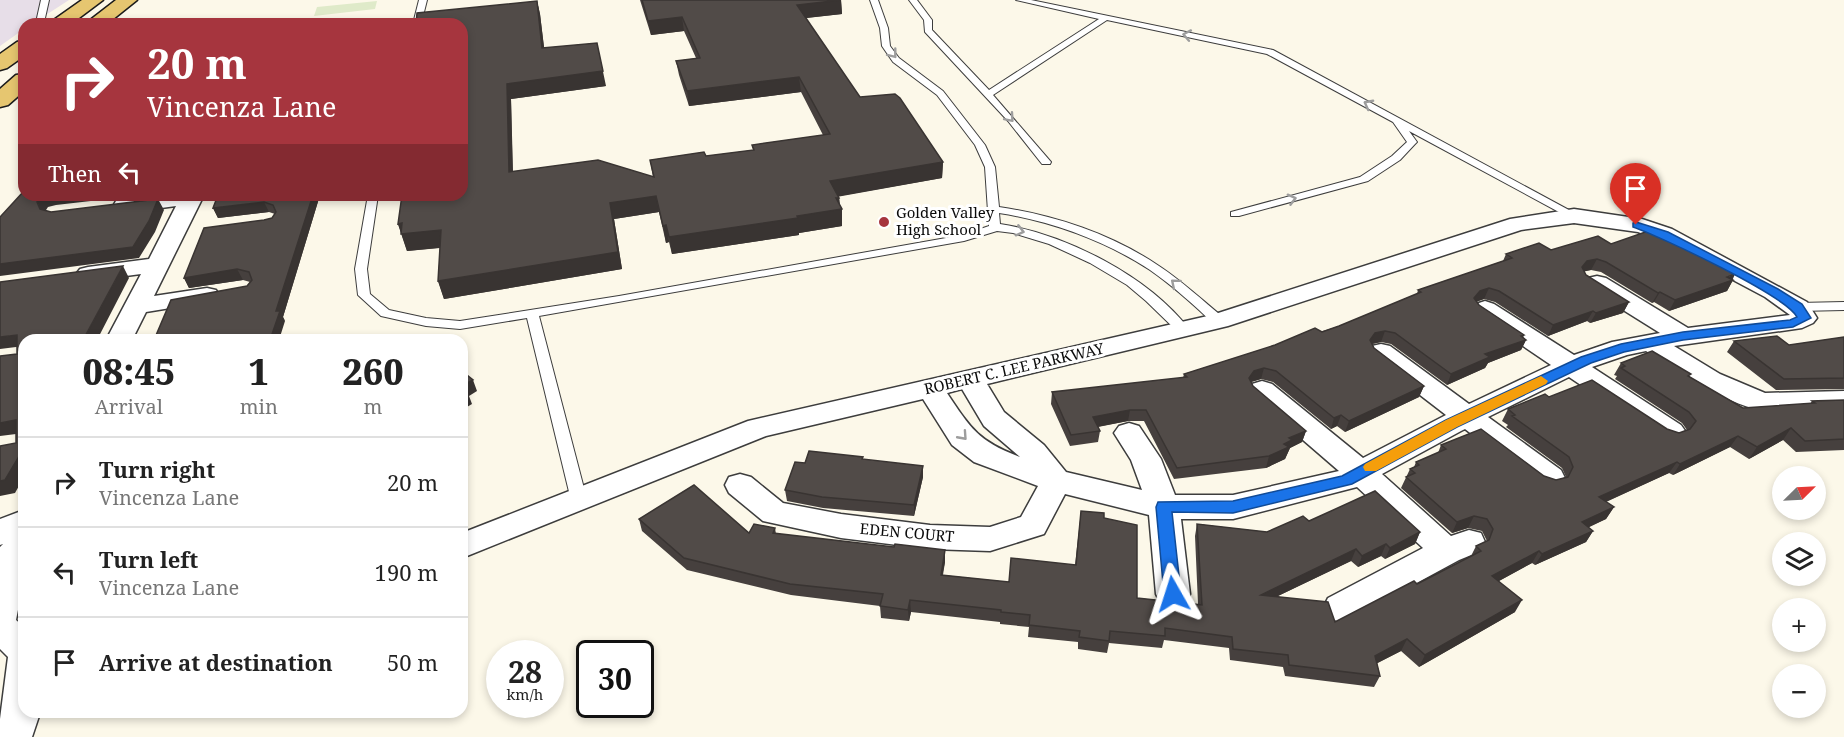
<!DOCTYPE html>
<meta charset="utf-8">
<style>
:root{--surface:#fff;--page:#f2f2f2;--text:#222;--muted:#767676;--line:#e0e0e0}
body{margin:0;font-family:"Noto Serif",serif;background:var(--page);color:var(--text);height:100vh;display:flex;flex-direction:column;font-size:22px;white-space:nowrap}
*{box-sizing:border-box;margin:0}
p{font-size:20px;color:var(--muted)}
.icon{flex:none;width:33px;height:33px;fill:none;stroke:currentColor;stroke-width:2;stroke-linecap:round;stroke-linejoin:round}
.map{position:relative;flex:1;overflow:hidden}
.details{position:absolute;left:18px;top:334px;width:450px;height:384px;display:flex;flex-direction:column;background:var(--surface);border-radius:18px;box-shadow:0 3px 9px #0003}
.details>*{flex:none}
.top-card{position:absolute;left:18px;top:18px;width:450px;height:183px;border-radius:18px;box-shadow:0 3px 9px #0003;background:#a6353e;color:#fff;overflow:hidden}
.needle{width:39px;rotate:66deg}
.fabs{position:absolute;left:1772px;top:466px;display:grid;gap:12px}
.fabs a{display:grid;place-items:center;width:54px;height:54px;border-radius:50%;background:var(--surface);box-shadow:0 3px 9px #0003;font-size:30px}
.speed{position:absolute;left:486px;top:640px;display:flex;gap:12px;font-size:30px;font-weight:700;text-align:center}
.speed>*{display:grid;place-content:center;width:78px;height:78px;border-radius:50%;background:var(--surface);box-shadow:0 3px 9px #0003;line-height:1}
.speed small{font-size:15px;font-weight:400}
.speed .limit{border:3px solid #111;border-radius:9px;background:#fff;color:#111}
.pin{position:absolute;display:grid;place-items:center;width:51px;height:51px;color:#fff;margin:-62px -26px;border-radius:50% 50% 50% 0;rotate:-45deg;box-shadow:0 0 6px #0007}
.pin .icon{rotate:45deg}
.me{position:absolute;width:66px;margin:-33px;rotate:354deg;stroke-linejoin:round;filter:drop-shadow(0 0 4px #0008)}
.turn{display:flex;align-items:center;gap:21px;height:126px;padding:0 30px;font-size:27px}
.turn .icon{width:78px;height:78px;stroke-width:2.5}
.turn b{display:block;font-size:42px;line-height:51px}
.then{display:flex;align-items:center;height:57px;padding:0 30px;background:#0003;gap:12px;font-size:22px}
.eta{display:flex;justify-content:space-evenly;align-items:center;height:102px;text-align:center}
.eta b{font-size:36px;font-weight:800;line-height:42px}
ul{padding:0;list-style:none}
li{display:flex;align-items:center;gap:18px;height:90px;padding:0 30px;border-top:2px solid var(--line)}
li div{flex:1}
li b{display:block;font-size:22px}
li em{font-style:normal}
.map>svg:first-child{display:block}
</style>
<div class="map">
<svg width="1844" height="737" viewBox="0 0 1844 737">
<rect width="100%" height="100%" fill="#fcf8e9"/>
<path fill="#e7dee8" d="M0 0H69L32 24H24V29L0 46Z"/>
<path fill="#dfeac9" d="M377 1 375 9 314 16 317 7Z"/>
<g fill="none" stroke-linecap="round" stroke-linejoin="round">
<g stroke="#3d3d3d" stroke-width="2">
<path id="lane" d="M41 0H49L45 18 48 24H40L37 18Z
M419 0H427L421 24H413Z
M870 0H878L888 28 890 46 899 58 943 91 985 145 995 167 999 207C1054 215 1112 234 1159 266 1182 281 1202 300 1224 318L1225 321 1224 324H1214C1194 305 1173 286 1150 270 1106 241 1051 221 999 213L1000 224C1066 234 1148 276 1189 329L1188 332H1178L1146 301 1127 285 1090 263 1049 244 1013 233 997 231 964 241 539 316 587 500 585 504H573L571 500 527 318 460 329 426 326 381 316 358 295 355 269 368 195H378L367 269 370 294 389 310 426 318 460 321 619 296 963 235 989 226 985 167 975 145 937 95 893 62 882 46 880 28Z
M909 0H917L932 20V30L989 90 1099 19 1016 0H1031L1273 50 1580 216 1578 218H1570L1409 131 1417 142 1415 144 1400 160 1368 181 1239 216H1231V212L1360 177 1392 156 1407 142 1393 122 1267 54 1107 20 993 95 1051 162 1050 164H1042L1008 121 925 32 924 20Z
M1844 302V310L1798 311 1792 307 1798 303Z"/>
</g>
<g stroke="#3d3d3d" stroke-width="3">
<path id="street" d="M162 195H204L154 296 207 288 216 290 219 295 216 300 207 302 146 312 132 340H106L141 274 88 281 80 279 76 274 80 269 88 267 149 259 176 206 124 213 116 211 113 206 116 201Z
M1574 209 1642 219 1672 229 1807 302 1817 318 1813 323 1802 328 1674 346 1720 374 1765 393 1844 391V409L1762 411C1719 400 1683 375 1646 351L1627 355 1592 367 1681 425 1686 432 1681 439 1671 442 1661 439 1569 377 1488 417 1561 470 1565 478 1561 486 1550 489 1539 486 1465 429 1461 431 1382 474 1451 536 1469 530 1481 533 1485 542 1481 551 1459 560 1352 618 1340 622 1328 618 1323 608 1328 598 1423 548 1357 487 1233 519H1181L1190 594 1185 604 1173 608 1161 604 1156 594 1149 515 1065 494 1044 534 990 551 930 549 841 538 763 521 729 493 725 485 729 477 740 474 751 477 783 503 841 514 930 525 990 527 1021 517 1038 486 974 462 952 445 923 399 766 436 462 558V533L748 421 1212 315 1510 219ZM1574 223 1638 232 1656 239 1765 297 1790 315 1688 328 1606 278 1597 276 1588 278 1585 283 1588 288 1660 333 1612 342 1574 355 1494 304 1485 301 1476 304 1472 309 1476 314 1551 365 1469 404 1390 346 1381 344 1372 346 1368 352 1372 358 1446 415 1363 458 1272 384 1262 381 1252 384 1248 390 1252 396 1339 471 1233 495H1175L1161 459 1139 426 1129 423 1119 426 1114 433 1131 460 1142 490 1066 472 1044 445 1004 412 987 384 1228 326 1521 230ZM962 389 984 426 1020 457C978 441 971 429 947 393Z
M24 510V579L16 620 24 627V712H39V716L32 737H0V719L8 657 0 649V547L3 544 0 545V519Z"/>
</g>
<g stroke="#1b1b1b" stroke-width="3">
<path id="primary" d="M82 0H103L71 24H48Z
M116 0H137L107 24H85Z
M24 40V56L7 68 0 70V54L17 42Z
M24 74V91L8 105 0 107V89L16 75Z"/>
</g>
<use href="#lane" fill="#fff" fill-rule="evenodd"/>
<use href="#street" fill="#fff" fill-rule="evenodd"/>
<use href="#primary" fill="#e6c670" fill-rule="evenodd"/>
</g>
<path fill="#46403e" d="M640 0H841L842 14 805 18 860 97 943 162 942 178 839 196 842 226 799 233V235L672 254 669 242 666 243 659 212 614 219 622 269 444 299 438 281 440 248 407 251 398 224 537 1 540 14 544 48 606 86 511 99 513 171 653 177 650 160 706 156 753 150 752 145 823 135 801 92 689 106 679 75 676 61 696 58 684 31 651 35Z
M320 195 283 317 285 321 247 286 250 282 243 280 189 288 184 278 264 220 272 218 275 214 269 212 218 218 213 208Z
M1611 244 1733 280 1727 291 1669 311 1654 302 1652 303 1601 272 1591 270 1584 271 1586 275 1629 302 1623 313 1590 323 1587 321 1548 336 1495 302 1484 299 1476 302 1479 305 1524 335 1523 337 1526 340 1521 350 1488 363 1485 368 1447 385 1391 344 1381 342 1372 344 1374 348 1424 386 1419 397 1345 432 1337 426 1331 429 1273 382 1261 379 1251 382 1253 386 1306 431 1302 442 1290 448 1285 459 1266 468 1174 479 1144 421H1128L1098 427 1100 431 1098 442 1070 446 1051 404 1052 392 1183 378 1184 374 1339 326 1417 294 1418 290 1503 261 1506 254Z
M1844 337V389L1776 390 1727 352 1734 341 1789 345Z
M1621 363 1690 377 1743 408 1810 404 1812 401 1844 400V450L1796 452 1783 440 1749 459 1730 447 1673 475 1669 473 1606 502 1614 507 1606 519 1588 527 1593 531 1586 542 1535 565 1532 563 1499 581 1515 612 1419 667 1401 651 1377 663 1380 676 1374 687 1285 676 1283 667 1230 660 1229 648 1164 640 1162 648 1109 643 1107 653 1078 649V642L1028 637 1029 627 1000 624V622L911 612 909 621 881 618 880 606 791 595 687 570 642 531 639 519 749 533 775 528 776 534 945 562 943 575 1009 582 1075 565 1081 511 1104 518 1137 598 1198 604 1195 536 1197 524 1267 532 1309 521 1420 532 1415 544 1385 559 1381 556 1358 567 1351 561 1278 596 1335 622 1417 584 1471 556 1476 546 1487 541 1482 531 1468 528 1452 533 1401 488 1410 469 1414 467 1416 462 1438 453 1441 445 1556 480 1566 477 1562 468 1506 427 1508 425 1502 421 1508 409 1549 397 1679 433 1687 430 1682 423 1615 379 1617 376 1614 375Z
M863 457V459L923 477 914 516 823 508 787 501 785 490 805 463Z"/>
<path fill="#393432" d="M841 0 842 14 798 19 797 5Z
M537 1 540 14 546 63 542 48Z
M682 17 684 31 651 35 648 21Z
M597 43 606 86 511 99 513 188 509 172 507 84Z
M799 77 801 92 689 106 687 91Z
M943 162 942 178 831 198 830 181Z
M46 195H143L56 205 48 207 44 213 40 209 37 202 42 196Z
M313 195H320L283 317 285 321 279 340H270L276 311Z
M656 196 659 212 614 219 622 269 444 299 438 281 610 203Z
M836 198H839L840 209H842V226L799 233V235L672 254 669 237 797 216Z
M158 199 164 210 155 232 139 258 0 276V264Z
M264 202 269 212 218 218 213 208Z
M402 223 441 230 447 247 407 251 398 224Z
M666 225 669 242 666 243 663 226Z
M1597 259 1591 270 1582 272V267L1587 261Z
M123 266 129 278 97 340H83Z
M237 269 243 280 189 288 184 278Z
M1735 274 1732 281 1733 280 1727 291 1669 311 1675 300Z
M1489 288 1484 299 1475 302 1474 298 1480 291Z
M1660 292 1654 302 1652 303 1658 293Z
M1629 302 1623 313 1590 323 1596 313Z
M1593 311 1587 321 1548 336 1553 325Z
M1385 331 1381 342 1372 344 1370 340 1375 333Z
M17 335 24 346 0 349V337Z
M1524 335 1521 342 1526 340 1521 350 1488 363 1485 368 1447 385 1451 374 1485 354Z
M1264 368 1261 379 1251 382 1249 378 1254 371Z
M473 380 477 391 469 396 472 404 462 410V386Z
M1424 386 1419 397 1345 432 1349 421Z
M1130 410 1128 421 1091 428 1093 417Z
M1341 415 1337 426 1331 429 1334 418Z
M16 420 24 433 0 436V423Z
M1791 428 1783 440 1749 459 1757 447Z
M1306 431 1302 442 1290 448 1285 459 1266 468 1269 456 1284 444 1289 438Z
M1738 436 1730 447 1673 475 1680 464Z
M24 448V477L15 493 0 496V481Z
M1677 462 1669 473 1592 508 1599 497Z
M923 466V477L914 516V505Z
M1614 507 1606 519 1575 534 1582 522Z
M1474 516 1468 528 1452 533 1457 522Z
M1593 531 1586 542 1535 565 1542 554Z
M1420 532 1415 544 1385 559 1390 548Z
M1386 544 1381 556 1358 567 1362 556Z
M1356 549 1351 561 1257 606 1261 595Z
M945 550V562L940 586 941 575Z
M1539 551 1532 563 1486 588 1492 576Z
M910 600 911 612 909 621 908 610Z
M1522 600 1515 612 1419 667 1425 655Z
M1407 639 1401 651 1370 667 1375 656Z"/>
<path fill="#514b48" stroke="#393432" stroke-width="1.5" d="M642 0H841L797 5 860 97 895 94 900 98 943 162 830 181 839 198H836L842 209 797 216 798 218 669 237 666 225 663 226 656 196 610 203 618 252 438 281 441 230 401 234 402 223 398 224 402 195H462V24H416L417 13 537 1 542 48 597 43 603 71 507 84 509 172 598 160 654 177 650 160 704 152 706 156 754 150 752 145 830 134 799 77 687 91 676 61 700 58 682 17 648 21Z
M24 191V195H46L42 196 37 202 40 209 51 212 158 199 149 221 133 247 0 264V217Z
M218 195H313L276 311H280L270 340H154L171 300 247 286 252 280 249 272 237 269 184 278 204 228 264 220 272 218 276 212 273 205 264 202 213 208Z
M1651 230 1735 274 1727 277 1733 280 1675 300 1660 292 1658 293 1606 262 1597 259 1587 261 1582 267 1586 275 1629 302 1596 313 1593 311 1553 325 1499 291 1489 288 1480 291 1474 298 1479 305 1524 335 1521 336 1526 340 1485 354 1490 357 1451 374 1395 333 1385 331 1375 333 1370 340 1374 348 1424 386 1349 421 1341 415 1334 418 1276 371 1264 368 1254 371 1249 378 1253 386 1306 431 1289 438 1292 440 1284 444 1289 447 1269 456 1177 468 1146 410H1130L1093 417 1100 431 1071 435 1052 392 1187 377 1184 374 1275 345 1315 328 1322 332 1339 326 1421 292 1418 290 1512 258 1506 254 1539 243 1551 250 1598 236 1611 244Z
M123 266 83 340H24V448L5 480 0 481V446L16 443V420L0 423V356L17 354V335L0 337V282Z
M1777 336 1789 345 1844 337V378L1784 379 1734 341Z
M1652 351 1691 374 1688 376 1743 408 1815 403 1812 401 1844 400V439L1805 441 1791 428 1757 447 1738 436 1680 464 1677 462 1599 497 1614 507 1582 522 1593 531 1542 554 1539 551 1492 576 1522 600 1425 655 1407 639 1375 656 1380 676 1289 665 1288 655 1233 649 1232 637 1165 628V636L1110 631 1109 641 1079 637 1080 631 1029 625 1030 615 1001 612V610L910 600 908 610 880 606 883 594 790 584 684 558 639 519 694 485 749 533 754 524 775 528 773 533 894 547 895 544 945 550 941 575 1009 582 1011 558 1076 565 1081 511 1104 513V518L1137 525V598L1202 605 1197 524 1267 532 1303 516 1309 521 1375 491 1420 532 1390 548 1386 544 1362 556 1356 549 1261 595 1328 602 1335 622 1414 581 1417 584 1481 551 1476 546 1489 540 1493 529 1487 519 1474 516 1457 522 1406 477 1415 473 1410 469 1419 465 1416 462 1446 449 1441 445 1481 429 1544 476 1556 480 1568 477 1573 467 1569 457 1512 416 1515 415 1508 409 1545 394 1549 397 1592 380 1667 429 1679 433 1690 429 1696 421 1689 412 1621 368 1625 366 1621 363Z
M462 371 473 380 462 386Z
M462 389 468 393 462 396Z
M809 451 863 457 862 459 923 466 914 505 822 497 785 490 795 462 805 463Z"/>
<defs><path id="oneway-chevron" d="M-2-3.5L2.5 0L-2 3.5" fill="none" stroke-width="1.6" stroke-linecap="round" stroke-linejoin="round" transform="scale(1.5)"/></defs>
<g stroke="#9d9d9d">
<use href="#oneway-chevron" transform="translate(1187 35) rotate(-169)"/>
<use href="#oneway-chevron" transform="translate(893 54) rotate(52)"/>
<use href="#oneway-chevron" transform="translate(1368 104) rotate(-152)"/>
<use href="#oneway-chevron" transform="translate(1010 118) rotate(49)"/>
<use href="#oneway-chevron" transform="translate(1292 199) rotate(-15)"/>
<use href="#oneway-chevron" transform="translate(1020 231) rotate(14)"/>
<use href="#oneway-chevron" transform="translate(1175 283) rotate(-140)"/>
<use href="#oneway-chevron" transform="translate(963 436) rotate(48)"/>
</g>
<path fill="#1a73e8" stroke="#114b97" stroke-width="1.5" d="M1636 222 1668 232 1778 289 1802 304 1811 318 1793 327 1683 340 1624 352 1591 363 1457 427 1352 484 1233 513 1172 512 1181 594 1179 599 1173 601 1166 599 1164 594 1156 507 1158 502 1233 501 1342 476 1446 420 1581 357 1621 344 1683 332 1790 320 1797 317C1785 295 1661 237 1633 227V223Z"/>
<path fill="#f59e0b" d="M1541 376 1548 381 1546 384 1457 427 1376 471H1365L1363 467 1365 464 1446 420Z"/>
<circle fill="#a6353e" stroke="#fff" stroke-width="2" cx="884" cy="222" r="6"/>
<g text-anchor="middle" stroke-width="6" stroke-linejoin="round" paint-order="stroke">
<g font-size="15" fill="#0a0a0a" stroke="#fff" text-anchor="start">
<text x="896" y="218">Golden Valley<tspan x="896" dy="17">High School</tspan></text>
</g>
<g font-size="15" fill="#0a0a0a" stroke="#fff">
<text transform="translate(1014 369) rotate(-13)" y="5">ROBERT C. LEE PARKWAY</text>
<text transform="translate(907 533) rotate(5)" y="5">EDEN COURT</text>
</g>
</g>
</svg>
<div class="fabs">
<a><svg class="needle" viewBox="-14 -14 28 28"><path d="M0-13l5 13h-10z" fill="#e53935"/><path d="M0 13l5-13h-10z" fill="#767676"/></svg></a>
<a><svg class="icon" aria-label="layers" viewBox="0 0 24 24"><path d="M12 4l9 5-9 5-9-5zM3 14l9 5 9-5"/></svg></a>
<a>+</a>
<a>−</a>
</div>
<div class="speed"><div>28<small>km/h</small></div><div class="limit">30</div></div>
<div class="pin" style="left:1636px;top:225px;background:#d93025"><svg class="icon" aria-label="arrive" viewBox="0 0 24 24"><path d="M6 21V4h12l-3 4 3 4H6"/></svg></div>
<svg class="me" style="left:1173px;top:594px" viewBox="-20 -20 40 40"><path d="M0-17L14 15 0 8-14 15z" fill="#1a73e8" stroke="#fff" stroke-width="4"/></svg>
<div class="top-card">
<div class="turn"><svg class="icon" aria-label="right" viewBox="0 0 24 24"><path d="M7 20v-9h11M14 6l5 5-5 5"/></svg><div><b>20 m</b>Vincenza Lane</div></div>
<div class="then">Then<svg class="icon" aria-label="left" viewBox="0 0 24 24"><path d="M17 20v-9H6M10 6l-5 5 5 5"/></svg></div>
</div>
<section class="details">
<div class="eta">
<div><b>08:45</b><p>Arrival</p></div>
<div><b>1</b><p>min</p></div>
<div><b>260</b><p>m</p></div>
</div>
<ul>
<li><svg class="icon" aria-label="right" viewBox="0 0 24 24"><path d="M7 20v-9h11M14 6l5 5-5 5"/></svg><div><b>Turn right</b><p>Vincenza Lane</p></div><em>20 m</em></li>
<li><svg class="icon" aria-label="left" viewBox="0 0 24 24"><path d="M17 20v-9H6M10 6l-5 5 5 5"/></svg><div><b>Turn left</b><p>Vincenza Lane</p></div><em>190 m</em></li>
<li><svg class="icon" aria-label="arrive" viewBox="0 0 24 24"><path d="M6 21V4h12l-3 4 3 4H6"/></svg><div><b>Arrive at destination</b></div><em>50 m</em></li>
</ul>
</section>
</div>
